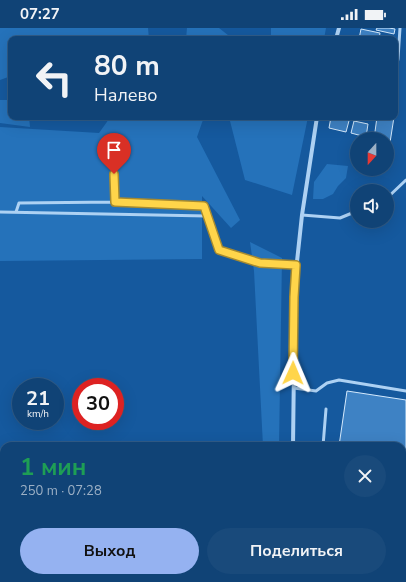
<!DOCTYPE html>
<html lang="ru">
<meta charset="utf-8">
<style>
:root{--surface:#104376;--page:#194a7b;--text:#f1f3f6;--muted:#9cb0c5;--line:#305c88;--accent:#95b2f1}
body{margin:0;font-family:"Nunito Sans",sans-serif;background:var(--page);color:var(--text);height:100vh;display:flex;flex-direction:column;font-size:15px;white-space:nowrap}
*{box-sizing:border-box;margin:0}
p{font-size:13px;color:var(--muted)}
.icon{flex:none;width:22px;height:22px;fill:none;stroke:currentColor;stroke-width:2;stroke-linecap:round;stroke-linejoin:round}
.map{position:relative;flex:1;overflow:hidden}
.drawer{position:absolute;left:0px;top:414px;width:406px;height:140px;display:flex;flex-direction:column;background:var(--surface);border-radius:12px 12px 0 0;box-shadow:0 4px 16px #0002,0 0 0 1px var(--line)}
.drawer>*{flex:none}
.banner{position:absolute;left:8px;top:8px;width:390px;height:84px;border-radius:8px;box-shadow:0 4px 16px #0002,0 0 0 1px var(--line);background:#104376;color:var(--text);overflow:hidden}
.needle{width:26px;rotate:201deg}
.buttons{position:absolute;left:350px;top:104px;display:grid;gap:8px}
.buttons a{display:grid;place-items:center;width:44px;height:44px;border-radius:50%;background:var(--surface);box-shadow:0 4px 16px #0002,0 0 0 1px var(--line);font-size:20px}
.speed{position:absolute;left:12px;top:350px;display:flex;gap:8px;font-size:20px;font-weight:700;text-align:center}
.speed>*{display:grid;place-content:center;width:52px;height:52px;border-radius:50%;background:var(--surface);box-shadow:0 4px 16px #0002,0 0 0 1px var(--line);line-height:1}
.speed small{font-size:10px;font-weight:400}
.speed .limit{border:6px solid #d22;background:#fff;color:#111}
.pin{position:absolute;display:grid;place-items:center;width:34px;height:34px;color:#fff;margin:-41px -17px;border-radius:50% 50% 50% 0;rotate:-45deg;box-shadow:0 0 4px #0007}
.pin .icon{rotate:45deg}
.me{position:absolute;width:44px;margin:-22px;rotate:1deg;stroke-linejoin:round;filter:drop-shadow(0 0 3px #0008)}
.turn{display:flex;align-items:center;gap:14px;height:84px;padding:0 20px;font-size:18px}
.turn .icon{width:52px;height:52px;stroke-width:2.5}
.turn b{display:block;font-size:28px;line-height:34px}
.round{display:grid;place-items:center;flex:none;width:42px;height:42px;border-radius:21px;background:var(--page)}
.summary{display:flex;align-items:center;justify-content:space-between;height:68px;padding:0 20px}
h1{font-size:24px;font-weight:700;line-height:30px;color:#1e9e55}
.primary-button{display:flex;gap:8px;margin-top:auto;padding:8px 20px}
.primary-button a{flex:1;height:46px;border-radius:24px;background:var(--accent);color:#111;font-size:16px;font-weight:700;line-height:46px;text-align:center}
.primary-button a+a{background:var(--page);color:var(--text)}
.status{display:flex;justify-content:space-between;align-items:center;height:28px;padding:0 20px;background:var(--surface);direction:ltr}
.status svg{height:11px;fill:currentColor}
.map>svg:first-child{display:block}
</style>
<div class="status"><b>07:27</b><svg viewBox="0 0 49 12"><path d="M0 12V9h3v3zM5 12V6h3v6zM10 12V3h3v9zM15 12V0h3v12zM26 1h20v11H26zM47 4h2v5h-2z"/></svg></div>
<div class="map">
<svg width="406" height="554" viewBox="0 0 406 554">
<rect width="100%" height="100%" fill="#15599e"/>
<path fill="#2572ba" d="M0 0H148L149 11H11V48L0 52Z
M187 0H219L233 11H186Z
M271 0H326L324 11H271Z
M0 72H11V89H29L30 99 0 95Z
M90 89H204L197 109 240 192 231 200 202 168V231L0 233V99L99 105 109 91Z
M229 89H308L292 167 245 152Z
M327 136 348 138 346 150 338 158 333 166 323 171H313L314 154Z
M250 214 282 230 279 418H263L254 243Z"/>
<path fill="#3e82c4" stroke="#d5eafd" d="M377 0H389L395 1 394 6 376 2Z
M361 1 380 5 379 11H359Z
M331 89H350L346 104 329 100Z
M377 89H394L389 121H387V111H374Z
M354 93 368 96 366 109 351 105Z
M347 363 406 372V508L402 507V418H339Z"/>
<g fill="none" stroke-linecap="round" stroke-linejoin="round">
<path stroke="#add1f3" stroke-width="1.5" stroke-dasharray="2 3" stroke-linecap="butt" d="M0 496H4"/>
<path stroke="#add1f3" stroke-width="3" d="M395 45 398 31 400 0
M372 90V89
M114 118 115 174
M387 170 406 152
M0 184 207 188
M16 184 19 175 115 174 204 178 219 222 260 235 296 237
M302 187 340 190 357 183
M294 360 316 363 327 355 339 352 406 363
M323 418 326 381
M402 510 406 511
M329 550 341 554"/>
<path stroke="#add1f3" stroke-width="4" d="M336 11 339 0
M293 418 295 252 302 187 317 89
M279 554 280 550"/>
</g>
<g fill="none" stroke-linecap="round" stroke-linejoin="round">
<g stroke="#a68a30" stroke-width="10">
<path id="route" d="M114 146 115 174 204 178 219 222 260 235 296 237 294 269 293 345"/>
</g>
<use href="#route" stroke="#ffd54a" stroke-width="7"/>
</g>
</svg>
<div class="buttons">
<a><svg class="needle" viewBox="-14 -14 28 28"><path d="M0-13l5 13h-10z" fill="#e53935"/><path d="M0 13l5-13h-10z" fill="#9cb0c5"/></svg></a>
<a><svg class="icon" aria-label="sound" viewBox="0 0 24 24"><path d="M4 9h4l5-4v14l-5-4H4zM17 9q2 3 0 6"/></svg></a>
</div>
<div class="speed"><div>21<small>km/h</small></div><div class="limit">30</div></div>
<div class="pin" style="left:114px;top:146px;background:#d93025"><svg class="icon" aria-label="arrive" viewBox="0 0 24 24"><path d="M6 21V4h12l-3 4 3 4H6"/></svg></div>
<svg class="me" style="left:293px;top:345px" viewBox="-20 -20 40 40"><path d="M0-17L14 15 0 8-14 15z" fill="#ffd54a" stroke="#fff" stroke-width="4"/></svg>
<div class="banner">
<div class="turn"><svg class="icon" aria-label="left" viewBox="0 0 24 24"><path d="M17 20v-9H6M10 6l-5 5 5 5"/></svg><div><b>80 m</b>Налево</div></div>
</div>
<section class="drawer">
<div class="summary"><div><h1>1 мин</h1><p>250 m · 07:28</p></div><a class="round"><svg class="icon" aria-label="close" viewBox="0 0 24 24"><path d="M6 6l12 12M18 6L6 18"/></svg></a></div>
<div class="primary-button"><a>Выход</a><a>Поделиться</a></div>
</section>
</div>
